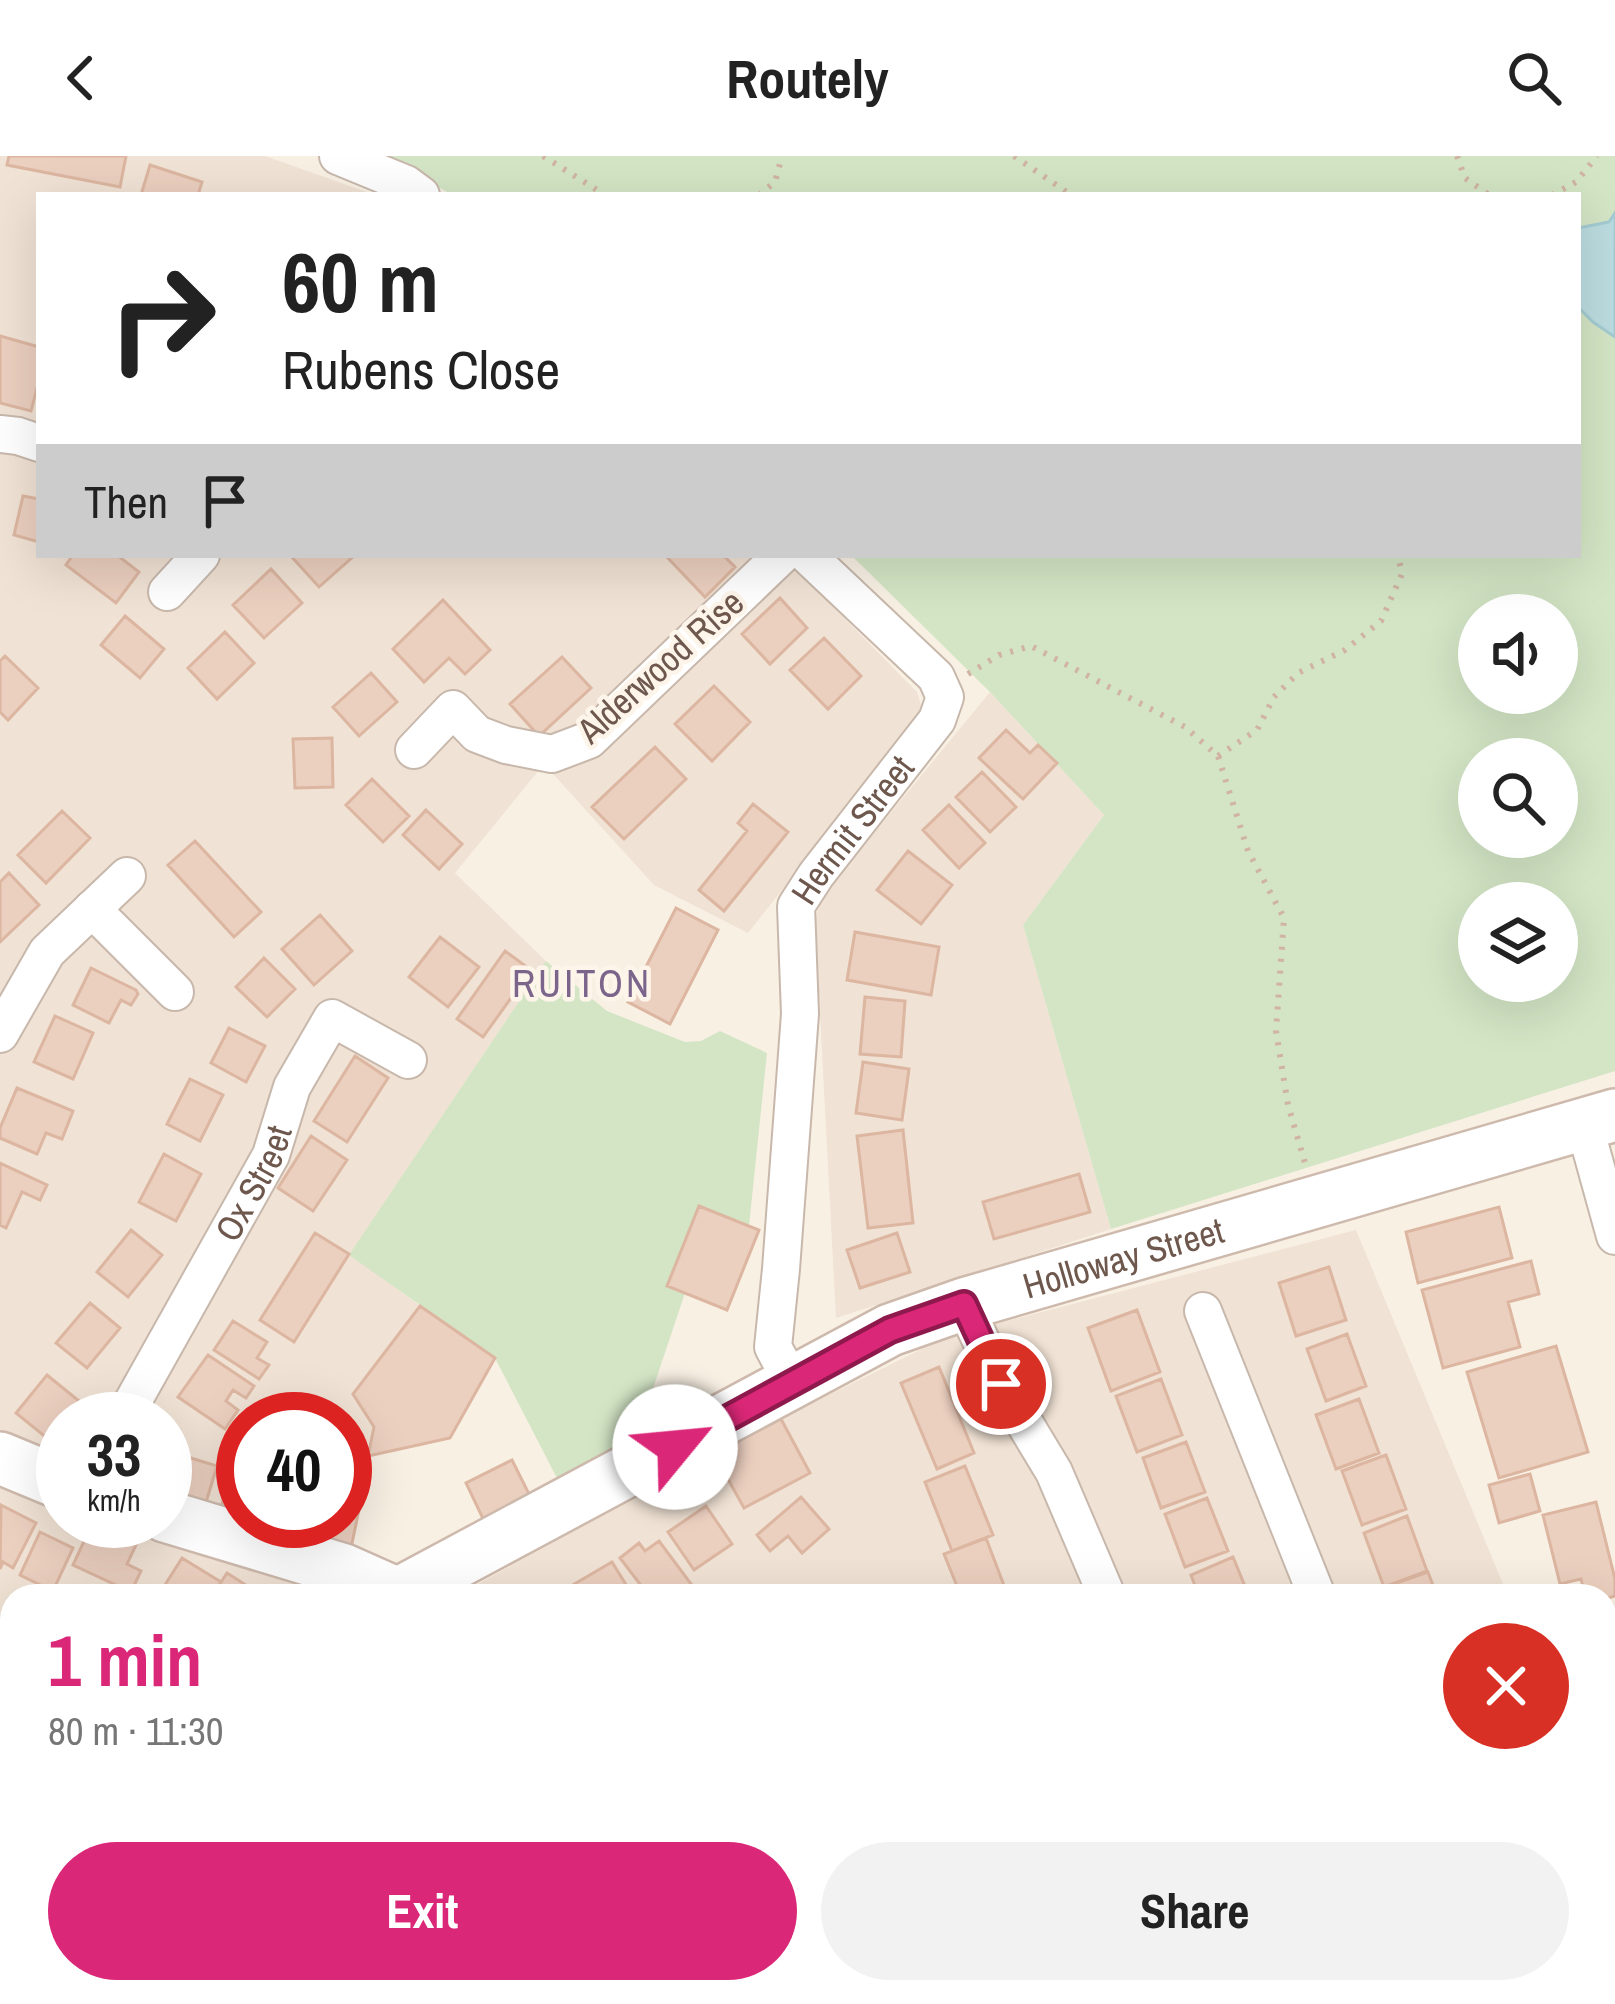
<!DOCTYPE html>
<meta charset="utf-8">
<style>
:root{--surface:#fff;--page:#f2f2f2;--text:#222;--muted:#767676;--accent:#db2777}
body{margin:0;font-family:"Archivo Narrow",sans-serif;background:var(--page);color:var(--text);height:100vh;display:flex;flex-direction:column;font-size:45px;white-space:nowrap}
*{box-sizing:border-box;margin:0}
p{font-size:39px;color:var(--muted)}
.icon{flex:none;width:66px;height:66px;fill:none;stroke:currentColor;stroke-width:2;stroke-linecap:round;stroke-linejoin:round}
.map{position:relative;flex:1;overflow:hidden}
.sheet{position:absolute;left:0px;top:1428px;width:1617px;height:420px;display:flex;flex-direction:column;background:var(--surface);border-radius:36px 36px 0 0;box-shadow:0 12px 48px #0002}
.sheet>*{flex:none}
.top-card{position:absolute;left:36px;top:36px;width:1545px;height:366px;border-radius:0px;box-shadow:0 12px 48px #0002;background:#fff;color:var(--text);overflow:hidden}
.controls{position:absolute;left:1458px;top:438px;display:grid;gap:24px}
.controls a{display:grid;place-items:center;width:120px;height:120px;border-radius:50%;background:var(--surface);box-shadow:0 12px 48px #0002;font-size:60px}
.speed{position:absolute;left:36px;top:1236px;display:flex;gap:24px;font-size:60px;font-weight:700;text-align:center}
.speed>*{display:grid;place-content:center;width:156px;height:156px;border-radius:50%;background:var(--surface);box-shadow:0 12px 48px #0002;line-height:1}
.speed small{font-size:30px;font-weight:400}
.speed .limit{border:18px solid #d22;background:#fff;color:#111}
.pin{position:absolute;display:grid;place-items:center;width:102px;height:102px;color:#fff;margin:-51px;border:6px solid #fff;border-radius:50%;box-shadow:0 3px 12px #0007}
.me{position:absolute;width:132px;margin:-66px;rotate:62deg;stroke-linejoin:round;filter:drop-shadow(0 0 9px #0008)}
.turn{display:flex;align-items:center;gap:42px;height:252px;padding:0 48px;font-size:54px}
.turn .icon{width:156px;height:156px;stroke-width:2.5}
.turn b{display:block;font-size:84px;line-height:102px}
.then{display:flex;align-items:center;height:114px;padding:0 48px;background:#0003;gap:24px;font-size:45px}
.round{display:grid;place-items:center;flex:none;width:126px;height:126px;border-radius:63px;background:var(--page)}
.headline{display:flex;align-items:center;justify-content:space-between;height:204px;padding:0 48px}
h1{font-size:72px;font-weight:800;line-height:90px;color:var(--accent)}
.button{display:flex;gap:24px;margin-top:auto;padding:24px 48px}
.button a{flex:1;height:138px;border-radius:72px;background:var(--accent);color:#fff;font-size:48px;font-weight:800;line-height:138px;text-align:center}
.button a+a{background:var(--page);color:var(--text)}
header{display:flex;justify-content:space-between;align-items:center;height:156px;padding:0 48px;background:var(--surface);font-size:54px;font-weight:800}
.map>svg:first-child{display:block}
</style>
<header><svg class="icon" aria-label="back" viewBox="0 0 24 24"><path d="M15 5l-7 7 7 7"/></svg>Routely<svg class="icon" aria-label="search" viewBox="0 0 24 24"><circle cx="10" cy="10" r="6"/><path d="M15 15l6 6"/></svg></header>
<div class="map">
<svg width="1615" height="1848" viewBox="0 0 1615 1848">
<rect width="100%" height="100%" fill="#f9f0e4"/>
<path fill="#f0e2d4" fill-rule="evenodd" d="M0 0H265L375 39H39V399H782L917 536 923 556 748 777 654 729 544 608 455 717 546 805 350 1098 420 1150 353 1238 374 1271 350 1397 283 1383 274 1376 165 1341V1263H63V1304L0 1278ZM243 1263H345V1365H243Z
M990 536 1104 659 1023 769 1111 1073 836 1162 815 763 823 739Z
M1356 1074 1508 1440H456L754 1276 946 1181Z
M0 1320 63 1343V1365H121L255 1415 323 1429 327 1440H12V1783L0 1795Z
M1605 1673 1615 1698V1848H1488L1484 1836H1605Z
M17 1836H995L997 1838V1848H5Z
M1141 1836H1425L1429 1848H1149Z"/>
<path fill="#d3e5c5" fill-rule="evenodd" d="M378 0H1615V915L1111 1073 1023 769 1104 659 990 536 851 399H1578V39H453ZM1479 459H1557V537H1479ZM1479 603H1557V681H1479ZM1479 747H1557V825H1479Z
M546 805 607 855 685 886 701 885 720 875 767 897 749 1070 699 1051 667 1130 685 1137 634 1289 560 1328 495 1202 349 1099Z"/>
<path fill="#bbdce0" stroke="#a3cbd1" stroke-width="3" d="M1615 57V181L1593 166 1578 151V72L1609 66Z"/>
<path fill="#ebcfbf" stroke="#dcb6a1" stroke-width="3" d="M9 0H126L120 31 7 9Z
M150 9 202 26 198 39H141Z
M0 180 39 191V224L31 255 0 247Z
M23 340 39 343V386L14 379Z
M73 399H117L139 416 116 447 66 409Z
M290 399H355L319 431Z
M665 399H723L735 411 705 441Z
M271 413 302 447 264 482 233 449Z
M780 442 807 472 770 508 742 478Z
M443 444 490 494 465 518 449 502 424 526 393 493Z
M125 460 164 493 140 522 101 489Z
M225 476 254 507 217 543 188 512Z
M824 482 861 520 828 553 790 514Z
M5 500 38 532 8 564 0 556V505Z
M562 501 591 532 539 580 510 548Z
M371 517 397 546 359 580 333 551Z
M714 530 750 566 712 605 675 568Z
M1006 574 1030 597 1038 589 1057 607 1023 643 979 602Z
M332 582 333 631 295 632 293 583Z
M655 591 686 623 624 683 592 651Z
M982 616 1016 651 990 676 956 641Z
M372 623 409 660 383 686 346 649Z
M753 648 788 676 724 755 699 734 747 675 738 667Z
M949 649 985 687 959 712 923 674Z
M426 654 462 688 439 713 403 679Z
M62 655 90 682 46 727 18 699Z
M195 685 261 756 234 781 168 709Z
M908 695 952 729 921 768 877 734Z
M9 717 39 749 0 786V726Z
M676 752 718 774 670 868 628 846Z
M320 759 352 795 314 829 282 793Z
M855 776 939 791 931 839 847 824Z
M440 781 479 811 448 851 409 821Z
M505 795 531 814 483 881 457 863Z
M264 802 295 833 267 861 236 831Z
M91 812 136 834 138 838 131 849 121 844 109 867 73 849Z
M865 841 905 845 901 901 860 898Z
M55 860 93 877 73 923 34 906Z
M229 872 265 890 246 926 211 907Z
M355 900 388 922 347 986 314 965Z
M863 906 909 913 902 964 856 957Z
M190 923 223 939 200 985 167 968Z
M17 932 73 955 62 983 46 977 37 998 0 982V972Z
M903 974 913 1067 868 1072 857 980Z
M311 980 347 1004 313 1055 278 1032Z
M164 998 201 1018 176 1065 139 1046Z
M0 1007 47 1029 40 1044 22 1036 6 1072 0 1069Z
M1079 1018 1090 1056 994 1083 983 1046Z
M699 1050 759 1074 727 1154 667 1130Z
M1499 1051 1512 1102 1418 1127 1406 1076Z
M131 1074 162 1099 128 1141 97 1116Z
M315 1077 349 1098 294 1186 260 1164Z
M897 1077 910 1116 860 1132 847 1094Z
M1531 1105 1539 1138 1508 1146 1520 1191 1443 1212 1422 1134Z
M1329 1111 1346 1164 1296 1180 1279 1127Z
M90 1147 120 1172 87 1212 56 1187Z
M420 1150 495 1202 450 1282 368 1300 374 1271 353 1238Z
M1137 1154 1160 1216 1111 1235 1088 1172Z
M233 1165 267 1186 257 1202 269 1209 259 1223 214 1194Z
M1347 1178 1366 1230 1326 1245 1307 1193Z
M1556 1190 1588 1296 1499 1322 1467 1216Z
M208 1199 254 1230 246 1242 233 1234 226 1245 238 1254 225 1273 178 1241Z
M939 1211 974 1297 937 1313 901 1227Z
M47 1219 79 1245 48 1283 16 1257Z
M1161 1223 1182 1279 1137 1296 1116 1240Z
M1359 1243 1379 1297 1336 1313 1316 1259Z
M781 1263 810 1317 744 1352 714 1298Z
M1186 1286 1205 1336 1161 1352 1143 1302Z
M165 1294 217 1310 204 1353 165 1341Z
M1386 1299 1406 1353 1362 1369 1342 1315Z
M512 1304 534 1348 487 1371 466 1327Z
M345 1310 367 1315 350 1397 283 1383 287 1365H345Z
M965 1310 993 1379 952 1395 925 1326Z
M231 1317 243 1321V1365H278L274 1376 219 1358Z
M1530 1318 1540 1355 1499 1367 1489 1329Z
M801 1341 829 1373 802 1397 788 1380 770 1395 757 1379Z
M1207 1342 1228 1395 1185 1411 1165 1358Z
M1596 1346 1615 1423V1440L1605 1443V1440H1585L1581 1423 1560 1428 1543 1359Z
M1 1349 36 1367 13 1412 3 1406 0 1413Z
M706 1350 732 1388 694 1414 668 1376Z
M1407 1360 1427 1415 1384 1431 1364 1377Z
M92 1368 136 1389 127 1408 141 1415 131 1436 73 1409Z
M40 1376 73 1392 53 1435 20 1419Z
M986 1382 1008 1440H961L944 1398Z
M659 1385 694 1432 683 1440H649L620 1402 639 1387 645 1395Z
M1233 1401 1249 1440H1199L1191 1419Z
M182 1402 221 1426 212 1440H158Z
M612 1406 633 1440H577L571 1430Z
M1428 1416 1437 1440H1388L1385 1431Z
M227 1417 263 1440H212Z
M1615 1461V1514L1605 1517V1464Z
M4 1473 12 1477V1526L0 1520V1482Z
M28 1836H80L87 1844 83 1848H15Z
M697 1836 704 1846 700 1848H640L633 1837Z
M1165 1836H1201L1206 1846 1170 1848Z"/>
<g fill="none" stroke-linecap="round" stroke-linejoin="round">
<g stroke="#c8b8ac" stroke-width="22">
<path id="lane" d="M0 1780 12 1783"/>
</g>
<g stroke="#c8b8ac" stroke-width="40">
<g id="street">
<path d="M338 0 406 28 421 39"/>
<path d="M0 278 18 280 39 287"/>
<path d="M167 436 201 399"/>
<path d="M414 594 453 553 477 578 506 589 552 598 589 584 782 399"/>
<path d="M92 753 175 836"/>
<path d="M0 878 47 796 127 720"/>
<path d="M1584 968 1615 1080"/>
<path d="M964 1148 1001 1228 1054 1316 1107 1440"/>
<path d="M1203 1155 1317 1440"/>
<path id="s1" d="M793 1228 773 1191 781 1113 800 858 796 750 816 719 937 564 945 541 936 521 807 399"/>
<path id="s2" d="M123 1263 271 999 292 931 332 862 408 904"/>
<path d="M1455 1836 1459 1848"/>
<path d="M125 1848 131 1836"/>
<path d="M545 1848 553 1836"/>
<path d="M842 1848 857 1836"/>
</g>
</g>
<g stroke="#cebaad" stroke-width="56">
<g id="secondary">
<path d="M0 1302 63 1328"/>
<path d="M165 1360 344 1414 398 1438"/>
<path id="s3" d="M394 1440 890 1174 964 1148 1615 959"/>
<path d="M0 1824 12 1812"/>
</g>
</g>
<path stroke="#d0b3a3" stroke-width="6" stroke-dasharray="3 9" stroke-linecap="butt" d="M543 0 605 39
M1014 0 1071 39
M1457 0 1465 22 1489 39
M759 39 775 26 782 0
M1552 39 1576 26 1597 0
M968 518 999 499 1031 490 1185 571 1218 600 1248 695 1284 762 1276 875 1288 949 1305 1007
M1218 600 1257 574 1274 541 1298 517 1345 494 1381 465 1402 418 1398 399"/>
<use href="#lane" stroke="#fff" stroke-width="18"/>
<use href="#street" stroke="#fff" stroke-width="36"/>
<use href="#secondary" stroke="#fff" stroke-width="51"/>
</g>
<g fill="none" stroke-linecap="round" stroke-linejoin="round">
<g stroke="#8e194d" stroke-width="30">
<path id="route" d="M675 1291 890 1174 964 1148 1001 1228"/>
</g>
<use href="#route" stroke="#db2777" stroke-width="21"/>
</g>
<g text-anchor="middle" stroke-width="9" stroke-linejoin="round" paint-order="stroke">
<g font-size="36" fill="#6e584d" stroke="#fdf5ea">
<text transform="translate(660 510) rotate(-42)" y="13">Alderwood Rise</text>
<text dy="13" stroke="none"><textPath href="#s1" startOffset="579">Hermit Street</textPath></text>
<text dy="13" stroke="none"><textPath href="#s2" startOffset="270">Ox Street</textPath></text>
<text dy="13" stroke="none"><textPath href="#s3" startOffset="807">Holloway Street</textPath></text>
</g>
<g font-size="39" letter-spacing="3" fill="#7c658b" stroke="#fdf5ea">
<text x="582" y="841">RUITON</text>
</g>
</g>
</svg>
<div class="controls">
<a><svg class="icon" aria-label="sound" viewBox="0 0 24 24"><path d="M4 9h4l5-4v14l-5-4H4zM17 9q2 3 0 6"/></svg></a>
<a><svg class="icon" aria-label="search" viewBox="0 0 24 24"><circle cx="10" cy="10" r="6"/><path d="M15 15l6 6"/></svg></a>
<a><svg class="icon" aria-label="layers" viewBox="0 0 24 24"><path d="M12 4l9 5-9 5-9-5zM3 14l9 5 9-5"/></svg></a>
</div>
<div class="speed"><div>33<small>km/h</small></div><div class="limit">40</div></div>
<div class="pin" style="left:1001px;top:1228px;background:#d93025"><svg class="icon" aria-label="arrive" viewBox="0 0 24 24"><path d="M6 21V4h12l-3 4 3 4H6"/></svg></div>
<svg class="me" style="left:675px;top:1291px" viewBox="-20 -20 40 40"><circle r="19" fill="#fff"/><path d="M0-13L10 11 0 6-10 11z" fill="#db2777"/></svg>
<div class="top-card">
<div class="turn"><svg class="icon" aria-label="right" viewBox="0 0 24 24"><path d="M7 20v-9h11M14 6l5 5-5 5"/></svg><div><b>60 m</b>Rubens Close</div></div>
<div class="then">Then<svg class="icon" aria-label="arrive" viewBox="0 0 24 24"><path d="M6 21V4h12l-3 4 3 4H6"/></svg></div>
</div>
<section class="sheet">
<div class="headline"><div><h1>1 min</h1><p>80 m · 11:30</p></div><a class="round" style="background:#d93025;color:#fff"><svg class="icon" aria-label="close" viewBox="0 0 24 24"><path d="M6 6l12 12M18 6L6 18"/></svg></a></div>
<div class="button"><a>Exit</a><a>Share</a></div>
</section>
</div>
